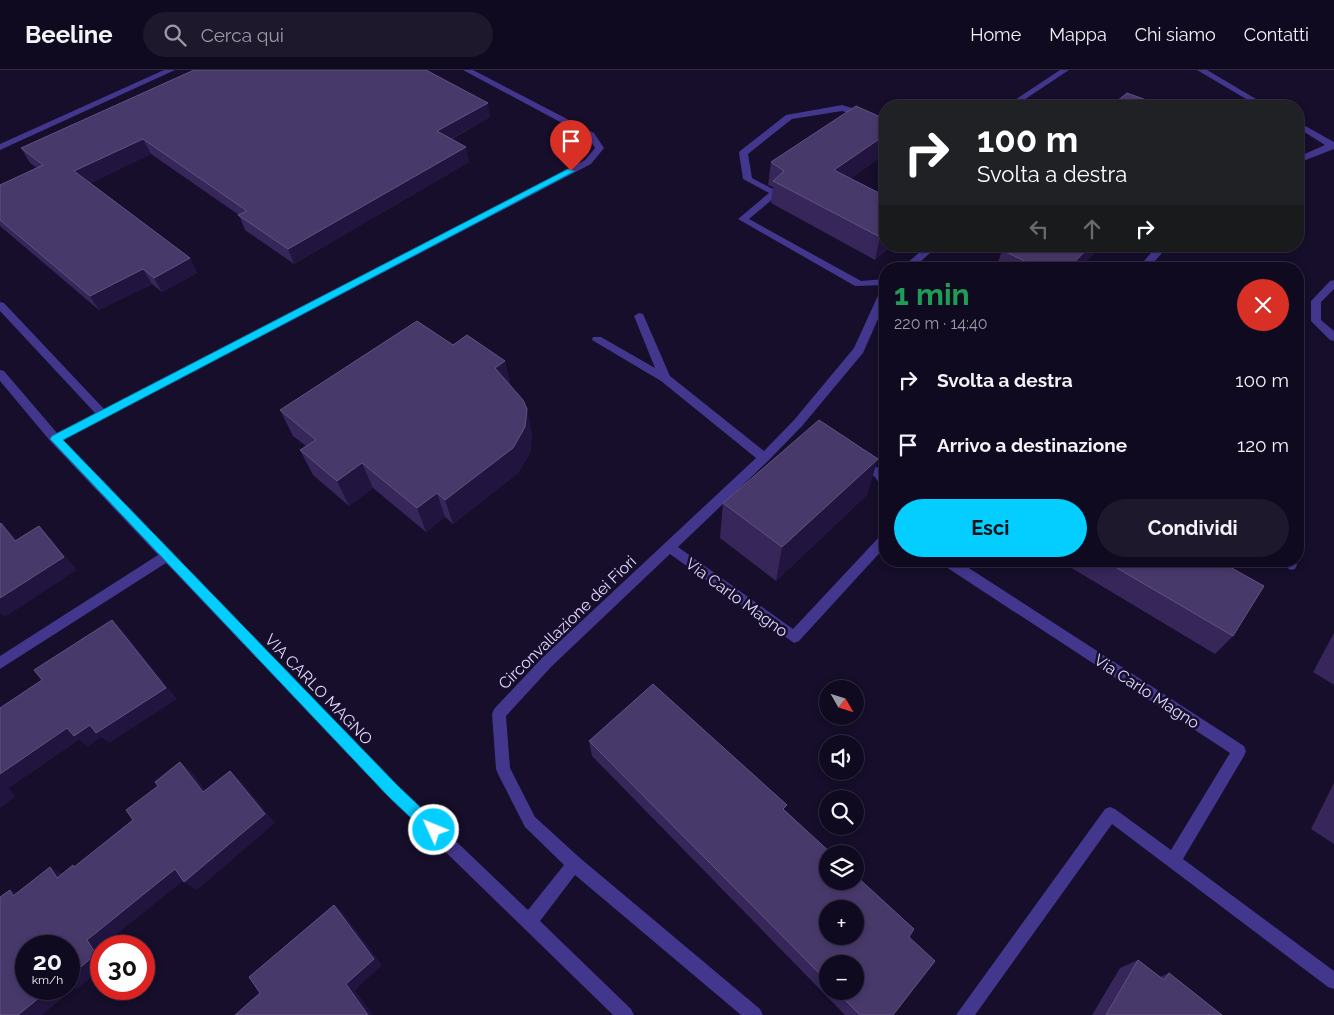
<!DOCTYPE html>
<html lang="it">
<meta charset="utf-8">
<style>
:root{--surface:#100a20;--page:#1e182d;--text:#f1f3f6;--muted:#9c9aa5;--line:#302b3e;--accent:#04cdff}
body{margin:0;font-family:Raleway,sans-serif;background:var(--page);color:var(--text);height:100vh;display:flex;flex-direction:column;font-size:19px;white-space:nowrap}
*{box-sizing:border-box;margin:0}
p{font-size:16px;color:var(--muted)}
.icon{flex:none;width:28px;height:28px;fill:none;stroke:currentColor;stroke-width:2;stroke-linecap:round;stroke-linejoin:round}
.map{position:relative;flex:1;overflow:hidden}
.side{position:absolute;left:879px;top:192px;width:425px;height:305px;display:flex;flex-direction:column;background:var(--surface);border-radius:20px;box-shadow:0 2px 8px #0003,0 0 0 1px var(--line)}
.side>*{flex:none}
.top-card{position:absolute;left:879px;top:30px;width:425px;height:152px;border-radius:20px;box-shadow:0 2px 8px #0003,0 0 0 1px var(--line);background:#202124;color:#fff;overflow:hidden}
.needle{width:32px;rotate:129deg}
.buttons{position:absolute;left:819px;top:610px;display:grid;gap:10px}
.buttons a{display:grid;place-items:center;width:45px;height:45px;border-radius:50%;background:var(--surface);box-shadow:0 2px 8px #0003,0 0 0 1px var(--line);font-size:25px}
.speed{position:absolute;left:15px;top:865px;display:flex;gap:10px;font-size:25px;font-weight:700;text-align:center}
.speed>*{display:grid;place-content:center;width:65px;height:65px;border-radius:50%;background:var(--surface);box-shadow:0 2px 8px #0003,0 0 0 1px var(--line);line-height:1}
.speed small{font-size:12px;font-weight:400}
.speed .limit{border:8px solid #d22;background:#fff;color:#111}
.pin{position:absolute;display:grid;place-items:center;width:42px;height:42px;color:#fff;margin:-51px -21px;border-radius:50% 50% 50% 0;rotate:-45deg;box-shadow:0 0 5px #0007}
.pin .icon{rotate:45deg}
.me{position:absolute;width:55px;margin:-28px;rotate:314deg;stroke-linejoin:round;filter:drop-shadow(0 0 4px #0008)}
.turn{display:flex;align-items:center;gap:18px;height:105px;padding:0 15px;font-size:22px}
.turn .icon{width:65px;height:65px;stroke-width:2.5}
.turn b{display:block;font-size:35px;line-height:42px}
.lanes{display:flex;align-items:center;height:48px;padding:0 15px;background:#0003;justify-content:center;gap:25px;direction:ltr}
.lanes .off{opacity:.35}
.round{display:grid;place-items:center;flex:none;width:52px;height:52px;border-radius:26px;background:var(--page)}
.head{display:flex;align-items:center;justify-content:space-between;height:85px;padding:0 15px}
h1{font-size:30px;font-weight:700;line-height:38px;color:#1e9e55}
.button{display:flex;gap:10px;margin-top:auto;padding:10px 15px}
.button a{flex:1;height:58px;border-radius:30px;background:var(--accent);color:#111;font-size:20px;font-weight:700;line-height:58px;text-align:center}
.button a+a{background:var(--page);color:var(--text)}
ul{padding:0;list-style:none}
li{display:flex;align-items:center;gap:15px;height:65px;padding:0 15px}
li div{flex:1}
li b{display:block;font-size:19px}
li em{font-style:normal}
header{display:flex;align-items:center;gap:30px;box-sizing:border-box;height:70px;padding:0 25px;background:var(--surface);border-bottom:1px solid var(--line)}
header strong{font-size:24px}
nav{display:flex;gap:28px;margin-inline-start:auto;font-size:18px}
.search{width:350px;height:45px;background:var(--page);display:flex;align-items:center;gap:12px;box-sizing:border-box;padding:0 18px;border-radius:28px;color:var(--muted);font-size:19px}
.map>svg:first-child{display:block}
</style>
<header>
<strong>Beeline</strong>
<div class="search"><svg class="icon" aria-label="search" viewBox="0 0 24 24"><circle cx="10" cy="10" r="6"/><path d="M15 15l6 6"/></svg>Cerca qui</div>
<nav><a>Home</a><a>Mappa</a><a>Chi siamo</a><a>Contatti</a></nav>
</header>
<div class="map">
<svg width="1334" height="945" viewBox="0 0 1334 945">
<rect width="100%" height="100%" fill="#160e2a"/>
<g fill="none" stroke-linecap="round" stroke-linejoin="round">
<path fill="#42368d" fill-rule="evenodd" d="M164 0H175L0 80V74Z
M463 0H473L594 63 604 78 591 94 63 370 398 716 528 840 564 795 525 757 498 704 496 699 492 644 494 639 542 588 756 388 661 311 592 270 593 267H601L655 298 634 246 639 243 643 244 670 306 764 381 794 350 854 278 880 221 885 218V233L863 283 802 356 768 391 678 477 793 559 881 465 885 464V477L799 571 794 573 670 484 552 596 506 646 510 698 535 747 580 788 760 939 763 945H741L575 805 540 851 631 939 634 945H613L388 726 166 493 0 599V586L158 485 51 372 0 311V300L4 301 57 363 95 343 0 241V232L4 233 104 339 585 90 595 78 588 67Z
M1060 0H1069L1015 36H1006Z
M1197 0H1207L1268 36H1258Z
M842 35 885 48V54L842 41 792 49 748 84 752 108 780 123 749 149 861 211 885 209V215L855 216 738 149 769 123 743 109 739 83 740 81 786 45Z
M1298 52 1334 72V79L1298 93V87L1325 75 1298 58Z
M927 176H938L912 199H900Z
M1157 176H1168L1148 199H1137Z
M1334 210V219L1321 232V250L1334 261V271L1330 270 1311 251V231L1330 211Z
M860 387 883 401 885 403V418L881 416 875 407 856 395 854 392Z
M941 491H958L1244 676 1246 681 1244 686 1183 789 1334 901V919L1328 917 1112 754 975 945H956L1105 739 1110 737 1115 739 1171 780 1230 683 943 495Z
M1279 491H1295L1297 495 1295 499 1291 500 1281 495Z"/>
</g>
<path fill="#362659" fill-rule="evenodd" d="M194 0 490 47 452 69 469 92 294 194 245 160 239 145 151 84 90 113 190 188 197 203 162 222 152 214 99 240 0 156V115L37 98 30 93 21 78Z
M885 84 850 109 885 176H891L875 190 771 133 773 117 768 115 771 92Z
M1002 180 1080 199H996Z
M453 275 505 291 510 315 532 364 530 383 518 403 453 454 445 447 426 462 373 418 349 436 313 405 300 380 306 376 293 366 280 340Z
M867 425 776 511 720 468 723 433Z
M1060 491H1219L1233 566 1215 584Z
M1334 563V615L1313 602Z
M589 671 785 740 909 867 893 945H845L592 686ZM828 894 855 921H828Z
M1334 713V774L1311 759Z
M1138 890 1160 907 1169 903 1222 945H1092L1120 898Z"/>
<path fill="#21153f" d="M488 33 490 47 440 75 437 61Z
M885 65V84L830 123 834 100Z
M143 69 151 84 83 116 74 101Z
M466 77 469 92 294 194 288 179Z
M885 163V176H891L875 190 880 167Z
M1090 176H1101L1080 199H1068Z
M190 188 197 203 162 222 154 208Z
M143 199 152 214 99 240 90 226Z
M505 291 510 317 495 298Z
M527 339 532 364 530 383 518 403 453 454 445 430Z
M878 389 867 425 776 511 782 477Z
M362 393 373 418 349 436 337 411Z
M437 423 445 447 426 462 417 438Z
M1 453 15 467 28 484 15 471Z
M39 456 52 470 77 500 5 547 0 543V528Z
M112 550 124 562 177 629 109 673 101 667 88 677 79 670 9 718 15 727 0 738V704Z
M180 692 192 702 214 732 203 722Z
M230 701 241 711 275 753 197 820 184 812Z
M50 797 66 806 57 808Z
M175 799 188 807 102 876H101V899L77 919 74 918 42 945H18L50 919H69V907L87 870Z
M10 820 27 827 13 826Z
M334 835 343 843 382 895 355 920 373 945H368L346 914Z"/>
<path fill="#48396b" stroke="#605282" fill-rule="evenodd" d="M194 0H426L488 33 437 61 466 77 288 179 238 145 247 141 143 69 74 101 190 188 154 208 143 199 90 226 0 150V115L43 95 21 78Z
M1127 23 1163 36H1111Z
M856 36 885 49V65L834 100 885 126V163L880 167 773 111 784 101 771 92Z
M1006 176H1090L1068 199H1041L1002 180Z
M417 251 453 275 467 265 505 291 495 298 523 330 527 339 525 357 513 378 445 430 437 423 417 438 362 393 337 411 300 380 316 370 280 340Z
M819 350 878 389 782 477 723 433Z
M1 453 15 471 39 456 64 487 0 528V454Z
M1105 491H1219L1264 516 1233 566Z
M112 550 166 618 96 663 90 655 74 666 67 658 0 704V638L42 610 34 600Z
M653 614 787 735 783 739 832 784H828V811H855V805L914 859 909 867 935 891 893 945H860L836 921H855V894H828V912L589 671ZM828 839H855V866H828Z
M180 692 203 722 230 701 265 744 184 812 175 799 87 870 96 884 69 907V876H26V919H50L18 945H0V827L10 820 13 826 50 797 57 808 73 795 74 797 133 750 126 740 158 716 155 712Z
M334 835 374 889 346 914 368 945H235L260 923 249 907Z
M1138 890 1164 910 1169 903 1222 945H1106Z"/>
<path fill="#04cdff" stroke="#0385a6" d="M568 99 575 101 63 370 398 716 439 755 441 760 439 765 434 767 429 765 388 726 50 369 52 366Z"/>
<g text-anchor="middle" stroke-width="5" stroke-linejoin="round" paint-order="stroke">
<g font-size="16" fill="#e0d8ff" stroke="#160e2a">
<text transform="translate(737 527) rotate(36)" y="6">Via Carlo Magno</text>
<text transform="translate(567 552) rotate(-44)" y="6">Circonvallazione dei Fiori</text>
<text transform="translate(319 619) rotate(46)" y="6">VIA CARLO MAGNO</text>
<text transform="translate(1147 621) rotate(33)" y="6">Via Carlo Magno</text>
</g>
</g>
</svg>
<div class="buttons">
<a><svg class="needle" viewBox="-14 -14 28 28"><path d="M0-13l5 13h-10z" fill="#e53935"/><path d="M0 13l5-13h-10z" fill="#9c9aa5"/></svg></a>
<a><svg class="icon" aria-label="sound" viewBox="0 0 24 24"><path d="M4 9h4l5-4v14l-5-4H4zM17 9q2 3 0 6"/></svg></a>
<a><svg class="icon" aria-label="search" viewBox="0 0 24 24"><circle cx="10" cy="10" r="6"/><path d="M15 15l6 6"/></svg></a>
<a><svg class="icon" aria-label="layers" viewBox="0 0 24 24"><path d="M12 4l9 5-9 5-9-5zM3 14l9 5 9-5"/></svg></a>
<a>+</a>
<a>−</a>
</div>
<div class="speed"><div>20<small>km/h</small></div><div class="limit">30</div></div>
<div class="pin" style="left:571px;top:101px;background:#d93025"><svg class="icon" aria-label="arrive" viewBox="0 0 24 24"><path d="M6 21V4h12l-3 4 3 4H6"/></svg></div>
<svg class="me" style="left:434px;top:760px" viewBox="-20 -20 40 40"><circle r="17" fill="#04cdff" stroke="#fff" stroke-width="3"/><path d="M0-11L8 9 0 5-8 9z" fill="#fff"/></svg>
<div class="top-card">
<div class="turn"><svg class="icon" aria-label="right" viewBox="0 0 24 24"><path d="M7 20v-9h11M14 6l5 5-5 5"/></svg><div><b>100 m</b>Svolta a destra</div></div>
<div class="lanes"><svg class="icon off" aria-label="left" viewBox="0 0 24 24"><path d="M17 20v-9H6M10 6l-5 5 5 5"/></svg><svg class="icon off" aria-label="ahead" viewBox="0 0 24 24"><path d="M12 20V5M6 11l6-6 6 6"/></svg><svg class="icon" aria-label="right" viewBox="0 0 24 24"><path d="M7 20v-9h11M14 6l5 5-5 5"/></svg></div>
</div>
<section class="side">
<div class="head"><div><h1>1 min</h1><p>220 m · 14:40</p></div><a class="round" style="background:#d93025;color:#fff"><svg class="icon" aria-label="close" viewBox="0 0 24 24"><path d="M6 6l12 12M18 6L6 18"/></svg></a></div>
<ul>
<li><svg class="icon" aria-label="right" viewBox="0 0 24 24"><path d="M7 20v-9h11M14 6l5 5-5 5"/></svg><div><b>Svolta a destra</b></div><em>100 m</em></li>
<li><svg class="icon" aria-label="arrive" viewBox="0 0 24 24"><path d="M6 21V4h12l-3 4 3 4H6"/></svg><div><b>Arrivo a destinazione</b></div><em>120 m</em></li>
</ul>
<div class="button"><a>Esci</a><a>Condividi</a></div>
</section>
</div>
